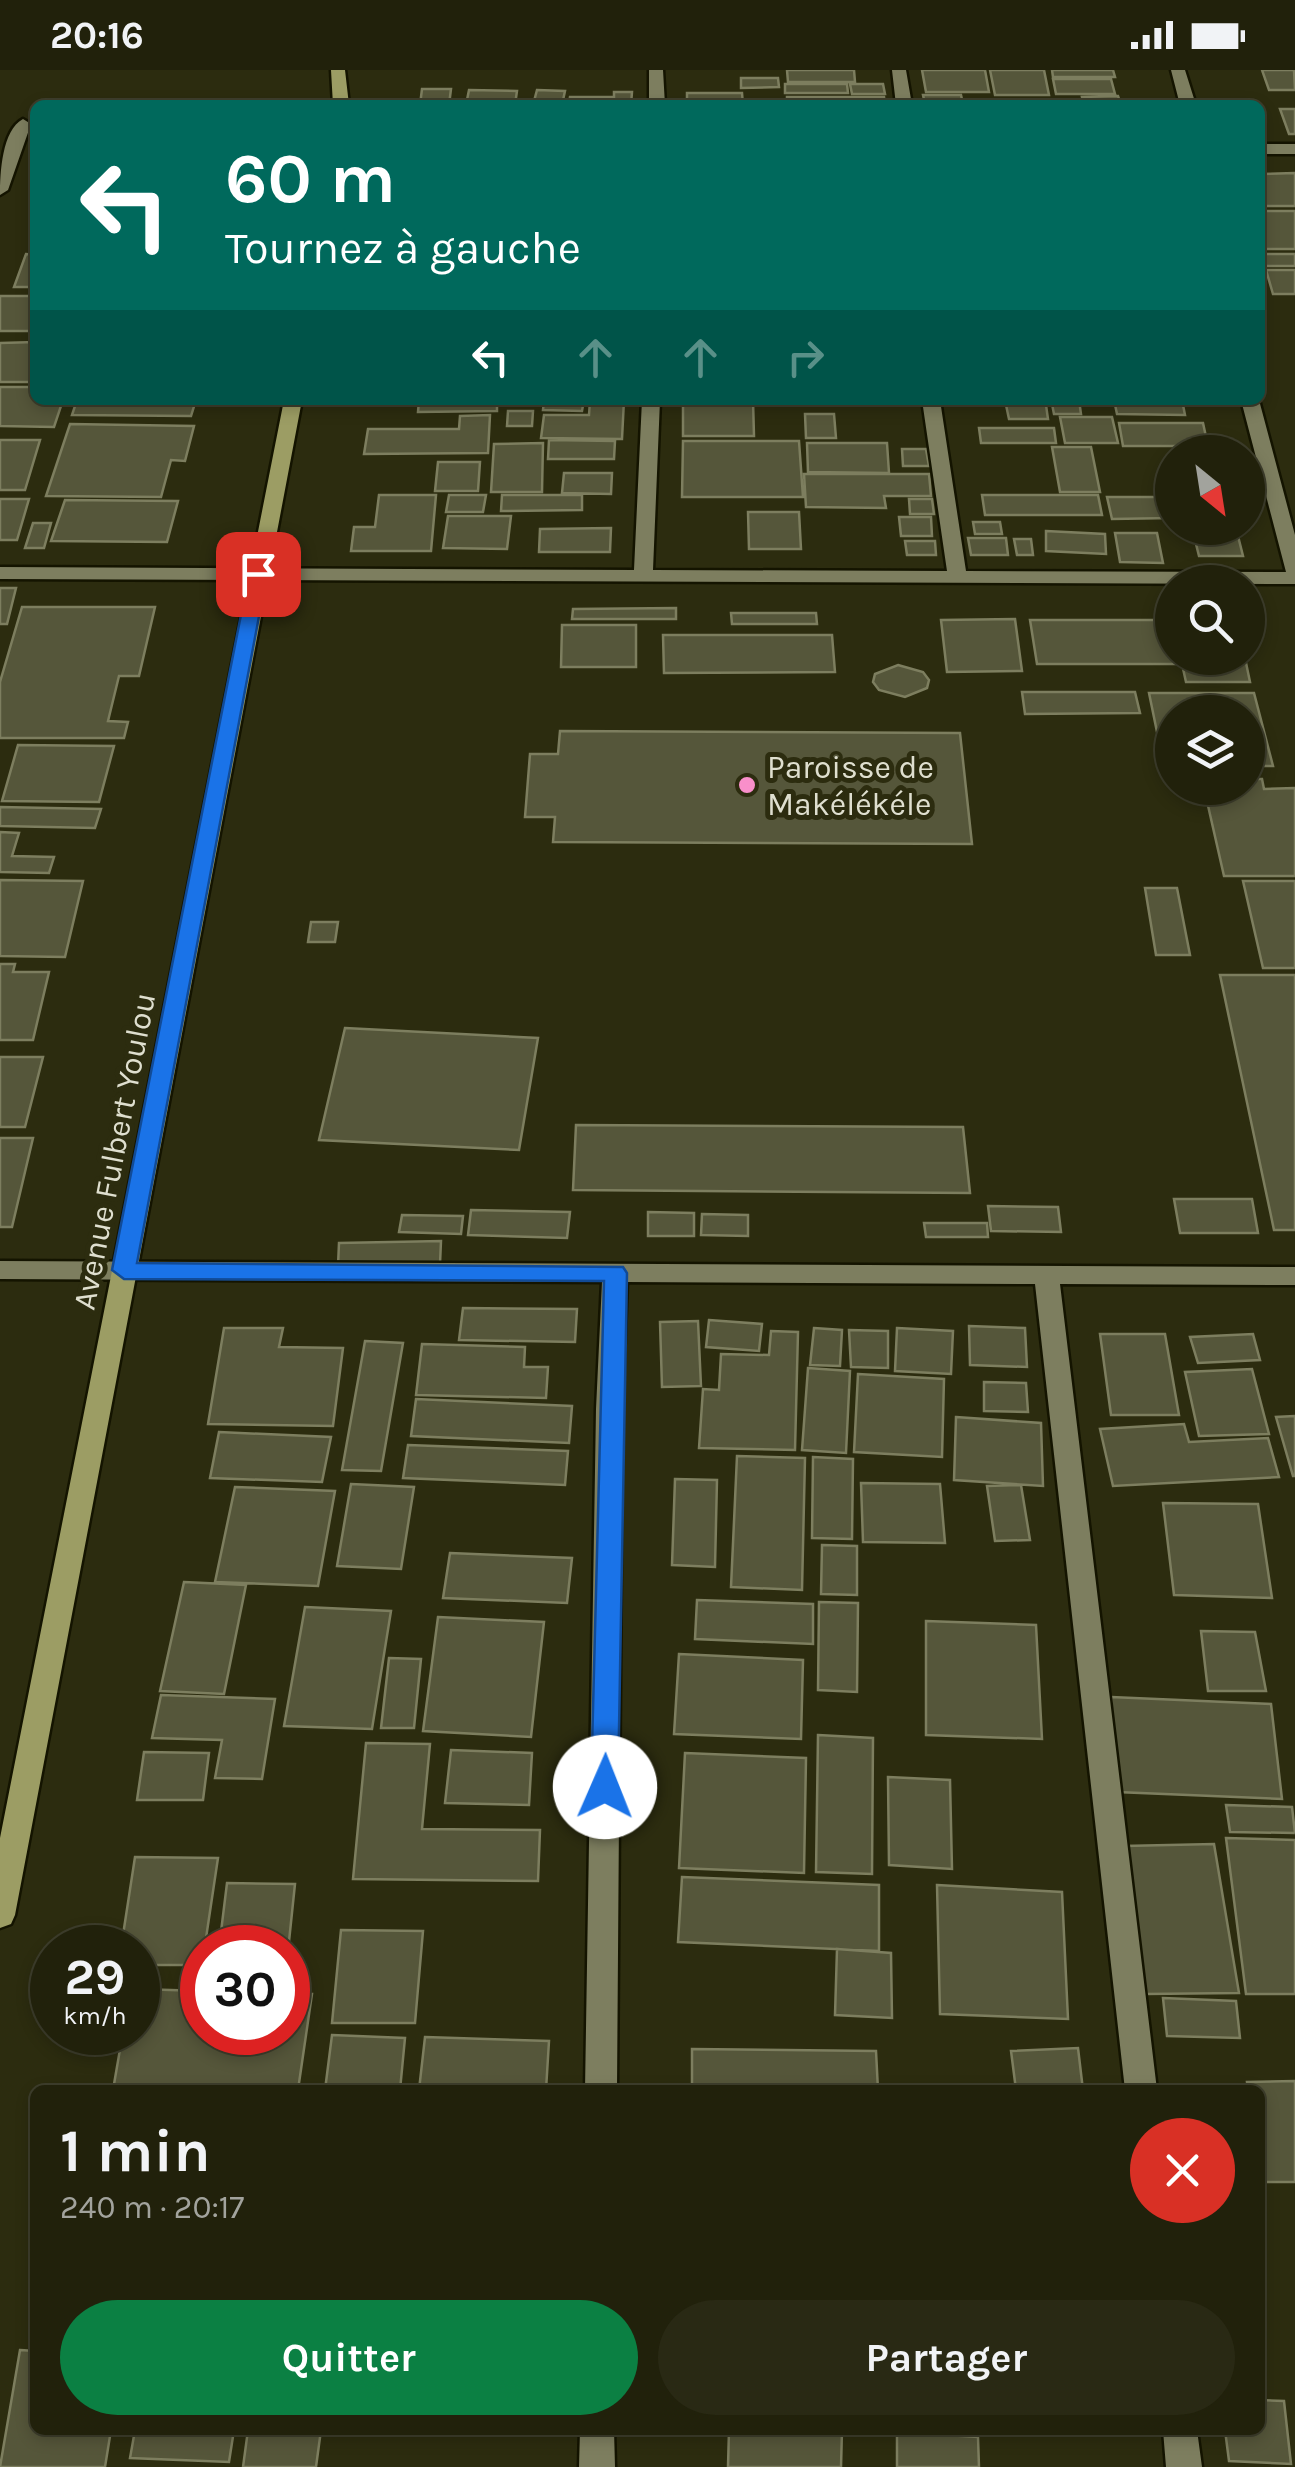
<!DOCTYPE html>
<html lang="fr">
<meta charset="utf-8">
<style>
:root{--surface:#21210b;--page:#292914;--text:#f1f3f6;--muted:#a2a39d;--line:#3e3e2c;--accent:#0b8043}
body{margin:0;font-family:Karla,sans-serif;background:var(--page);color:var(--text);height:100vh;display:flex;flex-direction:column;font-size:38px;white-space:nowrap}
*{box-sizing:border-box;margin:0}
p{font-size:32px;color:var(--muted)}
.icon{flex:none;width:55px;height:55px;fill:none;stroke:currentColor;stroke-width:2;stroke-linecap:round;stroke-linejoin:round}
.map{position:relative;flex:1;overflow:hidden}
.sheet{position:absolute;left:30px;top:2015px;width:1235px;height:350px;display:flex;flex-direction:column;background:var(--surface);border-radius:15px;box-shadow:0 5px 15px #0003,0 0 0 2px var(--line)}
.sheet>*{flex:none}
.hud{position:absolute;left:30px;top:30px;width:1235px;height:305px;border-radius:15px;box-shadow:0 5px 15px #0003,0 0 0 2px var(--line);background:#00695c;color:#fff;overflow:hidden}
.needle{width:65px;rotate:150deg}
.buttons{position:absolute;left:1155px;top:365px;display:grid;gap:20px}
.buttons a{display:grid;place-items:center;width:110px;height:110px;border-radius:50%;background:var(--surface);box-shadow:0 5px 15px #0003,0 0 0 2px var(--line);font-size:50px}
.speed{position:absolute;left:30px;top:1855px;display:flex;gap:20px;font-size:50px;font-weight:700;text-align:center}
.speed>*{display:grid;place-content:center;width:130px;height:130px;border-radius:50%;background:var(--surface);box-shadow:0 5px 15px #0003,0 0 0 2px var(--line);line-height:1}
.speed small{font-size:25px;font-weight:400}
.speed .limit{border:15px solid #d22;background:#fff;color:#111}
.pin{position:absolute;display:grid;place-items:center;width:85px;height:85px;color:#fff;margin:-42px;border-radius:20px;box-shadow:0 5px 15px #0006}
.me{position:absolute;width:110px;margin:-55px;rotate:1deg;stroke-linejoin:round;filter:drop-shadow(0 0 8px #0008)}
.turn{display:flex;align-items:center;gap:35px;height:210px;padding:0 30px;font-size:45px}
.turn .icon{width:130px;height:130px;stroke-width:2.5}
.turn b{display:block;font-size:70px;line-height:85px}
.lanes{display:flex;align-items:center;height:95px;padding:0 30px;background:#0003;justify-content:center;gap:50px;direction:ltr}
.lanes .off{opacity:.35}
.round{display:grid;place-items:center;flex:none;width:105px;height:105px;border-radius:52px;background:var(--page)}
.overview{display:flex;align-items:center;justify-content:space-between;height:170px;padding:0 30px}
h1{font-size:60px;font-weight:700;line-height:75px}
.button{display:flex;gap:20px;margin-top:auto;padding:20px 30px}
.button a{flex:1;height:115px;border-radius:60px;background:var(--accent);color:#fff;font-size:40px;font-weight:700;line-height:115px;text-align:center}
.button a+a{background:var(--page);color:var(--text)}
.status{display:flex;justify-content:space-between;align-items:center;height:70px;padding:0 50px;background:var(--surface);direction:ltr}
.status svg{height:28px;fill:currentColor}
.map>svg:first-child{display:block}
</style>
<div class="status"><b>20:16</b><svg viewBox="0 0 49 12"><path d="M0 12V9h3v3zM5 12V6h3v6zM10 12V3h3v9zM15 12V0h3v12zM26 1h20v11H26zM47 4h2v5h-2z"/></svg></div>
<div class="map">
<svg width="1295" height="2397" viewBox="0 0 1295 2397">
<rect width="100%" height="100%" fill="#2c2c0f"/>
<path fill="#55563a" stroke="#7d7e5f" stroke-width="2.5" d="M787 0H854L855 12H788Z
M922 0H985L989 22H926Z
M990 0H1044L1049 25H995Z
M1052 0H1113L1115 7H1053Z
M1262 0H1294L1295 20H1269Z
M741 8H778L779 17 741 18Z
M1053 9H1111L1115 24H1056Z
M785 14H847L848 23H785Z
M850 14H883L885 24H852Z
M422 19H451L449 35H420Z
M469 20 517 21 515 35H466Z
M537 20 565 21 562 35H533Z
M614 22H632L631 35H569L570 27H614Z
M687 23H742L743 35H687Z
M923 25H961L963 34H925Z
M1118 26 1121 35H1084L1082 27Z
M787 27H884L885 35H787Z
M1280 39H1295V64H1289Z
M1295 103V136H1260V104Z
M1260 141H1295V179H1260Z
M26 184 35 185V217H14Z
M1260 184H1295V196H1262Z
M1266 200H1295V224H1273Z
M0 226H35V261H0Z
M35 272V312H0V273Z
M0 317H35V330H63L54 357 0 356Z
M77 330H196L191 346 72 345Z
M419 330H497V341L418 342Z
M544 330H584L582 341 543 340Z
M590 330H624L622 369 541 368 544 345H589Z
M683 330H753L754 366H683Z
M1016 330H1079L1081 344H1054L1052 334 1016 333Z
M1114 330H1182L1185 345 1117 344Z
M1006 335H1046L1048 349H1009Z
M508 341H533L532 356H507Z
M805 344H834L836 368H806Z
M490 345 488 383 364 384 368 359H459L460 346Z
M1060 347H1112L1118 373H1065Z
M1119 353H1203L1208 376H1123Z
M70 354 194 356 185 391 171 390 161 427 46 426Z
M979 358H1054L1056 373H981Z
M0 370H40L25 420H0Z
M549 370 615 371 614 389H548Z
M683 371H799L803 427H682Z
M543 373 542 422H491L494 374Z
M807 373H887L889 403 808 402Z
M1052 377H1091L1100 422H1060Z
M902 379H926L929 396H903Z
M438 392H480L478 421H435Z
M564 403H612L611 424 562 423Z
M804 404H929L931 426H884L886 438 806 437Z
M379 425H436L431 481H351L354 457H375Z
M449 425H486L483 442H446Z
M502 425H582V440L501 441Z
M982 425H1098L1102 445H985Z
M1107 427H1172V448L1112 449Z
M0 429H29L17 470H0Z
M909 429H932L934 444H910Z
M65 430 178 431 167 472 51 471Z
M748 442H799L801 479H749Z
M448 446H511L507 479 443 478Z
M899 447H931L932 466H901Z
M973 452H1000L1002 464H975Z
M33 453H51L44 478H25Z
M611 458 610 482H539L540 459Z
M1192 458H1236L1243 486H1199Z
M1046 461 1105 464 1106 484 1046 481Z
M1115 463H1157L1163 493 1120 492Z
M968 468H1006L1008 485H971Z
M1014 469H1031L1033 485H1017Z
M905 471H935L936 485H907Z
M0 518H16L7 554H0Z
M22 537H155L139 606H119L108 651 128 652 124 668H0V612Z
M676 538V549H572L573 539Z
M731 543H816L817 554H732Z
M1015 549 1022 601 947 602 941 550Z
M1030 550H1172V588H1245L1250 612H1186L1182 594H1037Z
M562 555H636V597H561Z
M663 565H832L835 602 664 603Z
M898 595 923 602 929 610 927 618 905 627 879 620 873 612 875 604Z
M1022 622H1135L1140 643 1025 644Z
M1149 623H1254L1273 696H1248V642H1172V696H1164Z
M560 661 960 663 972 774 553 772 555 747H525L530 684H558Z
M18 675 114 676 99 732 2 731Z
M1248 709H1262L1264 719 1295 718V806H1224L1204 718H1248Z
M0 737 101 739 95 758 0 756Z
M0 762 19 763 12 786 54 787 49 803 0 802Z
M0 810 83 811 65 887 0 886Z
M1243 811H1295V898H1263Z
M1145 818H1177L1190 885H1156Z
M311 852H338L335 872H308Z
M0 894H15L13 902H49L33 970H0Z
M1220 905H1295V1160H1274Z
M345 958 538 968 519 1080 319 1070Z
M0 987H43L25 1057H0Z
M576 1055 963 1057 970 1123 573 1120Z
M0 1068H33L12 1157H0Z
M1174 1129H1252L1258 1163H1180Z
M988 1136 1058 1137 1061 1162 991 1161Z
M471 1140 570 1142 567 1168 468 1165Z
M648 1142 694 1143V1166H648Z
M702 1144 748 1145V1166L701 1165Z
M402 1145 463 1146 461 1164 399 1162Z
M924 1153H987L988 1167H926Z
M441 1171 440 1194 338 1196 339 1173Z
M463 1238 577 1239 575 1272 459 1270Z
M709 1250 762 1254 759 1281 706 1277Z
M698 1251 701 1316 662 1317 660 1252Z
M969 1256 1025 1258 1027 1297 970 1295Z
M224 1258H283L279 1277 343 1278 333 1356 208 1354Z
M814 1258 842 1260 840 1296 810 1295Z
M897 1258 953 1261 951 1304 895 1301Z
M849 1260 888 1261V1298L851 1297Z
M771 1261 798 1262 795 1380 699 1378 703 1319 719 1320 721 1284 769 1285Z
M1100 1264H1165L1179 1345H1111Z
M1253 1264 1260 1290 1198 1293 1190 1267Z
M365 1271 403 1273 381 1401 342 1400Z
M422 1274 525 1277 524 1297H548L546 1328 416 1325Z
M808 1298 850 1301 846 1383 802 1380Z
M1252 1299 1269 1364 1199 1366 1185 1302Z
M858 1304 944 1309 942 1387 854 1382Z
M984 1312 1026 1313 1028 1342 984 1341Z
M416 1329 572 1336 569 1373 411 1366Z
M1295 1346V1406H1293L1276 1347Z
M956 1347 1041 1353 1043 1416 954 1410Z
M1184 1354 1189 1372 1268 1368 1279 1407 1113 1416 1100 1359Z
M219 1362 331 1367 322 1412 210 1408Z
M408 1375 568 1381 565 1415 403 1408Z
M737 1386 805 1388 802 1520 731 1517Z
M813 1387 853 1389 852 1469 812 1468Z
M675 1409 717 1410 715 1497 672 1495Z
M861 1413 940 1414 945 1473 863 1472Z
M351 1414 414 1417 401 1499 337 1496Z
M1021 1415 1030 1470 995 1471 987 1416Z
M235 1417 335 1421 318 1516 215 1512Z
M1163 1433 1258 1434 1272 1528 1174 1525Z
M822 1475 857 1476V1525L821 1524Z
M450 1483 572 1488 567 1533 443 1528Z
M184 1512 246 1515 224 1624 160 1621Z
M697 1530 813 1534V1574L695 1569Z
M819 1532 858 1533 857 1622 818 1620Z
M305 1537 391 1541 372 1659 284 1656Z
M438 1547 544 1552 531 1667 423 1661Z
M926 1551 1036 1555 1042 1669 926 1665Z
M1201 1561 1255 1562 1266 1621H1208Z
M679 1584 803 1590 801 1669 674 1664Z
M389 1588 421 1589 414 1658H381Z
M161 1625 275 1629 262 1709 215 1708 222 1670 152 1668Z
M1111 1627 1271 1634 1282 1729 1117 1722Z
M818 1665 873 1668 872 1804 816 1802Z
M366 1673 430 1674 422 1759 540 1760 538 1811 353 1809Z
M451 1680 532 1683 529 1735 445 1733Z
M144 1682 209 1683 203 1730H137Z
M685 1683 806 1688 804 1803 679 1798Z
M888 1707 950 1710 952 1799 889 1795Z
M1226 1735 1292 1737 1295 1763 1230 1762Z
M1226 1768 1295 1770V1924H1246Z
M1214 1774 1239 1923 1146 1924 1124 1776Z
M135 1787 218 1788 202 1895H138V1878H121Z
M682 1807 879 1815V1881L678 1872Z
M227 1813 295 1814 288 1881V1878H219Z
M937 1815 1062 1822 1068 1949 940 1944Z
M341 1860 423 1861 415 1953H332Z
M837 1879 891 1883 892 1948 835 1945Z
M138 1919 202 1921V1962H288V1923L312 1924 298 2020H113L123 1962H138Z
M1163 1928 1236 1931 1240 1968 1167 1966Z
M332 1965 405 1968 400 2020H325Z
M425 1967 549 1971 546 2020H419Z
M1078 1978 1083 2020H1016L1011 1981Z
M692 1979 876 1981 878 2020H692Z
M1295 2011V2112H1264L1260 2020H1248L1247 2012Z
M20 2280 35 2281V2360H111L105 2397H0Z
M1260 2330 1284 2331 1291 2394 1229 2391 1225 2360H1260Z
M135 2360H234L229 2392 130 2388Z
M248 2360H321L316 2397H243Z
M729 2360H842L841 2397H728Z
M897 2362 978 2367 979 2397H897Z"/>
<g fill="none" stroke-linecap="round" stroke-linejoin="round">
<g stroke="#141400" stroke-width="5">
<path id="minor" d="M649 0H663L665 35H649Z
M892 0H906L912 35H896Z
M1171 0H1185L1196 35H1180Z
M23 49 31 54 8 120 0 125C0 103 2 60 23 49Z
M1260 74H1295V84H1260Z
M642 330H660L653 500 947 501 922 330H940L966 501 1286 502 1241 330H1259L1295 465V514L0 509V497L634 500Z
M0 1191 1295 1197V1215L1060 1214 1157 2020H1125L1035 1214 627 1212 622 1339 617 2020H585L596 1339 602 1212 0 1209Z
M580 2360H614L615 2397H579Z
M1163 2360H1197L1202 2397H1166Z"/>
</g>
<g stroke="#141400" stroke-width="5">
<path id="major" d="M331 0H345L349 35H333Z
M284 330H302L15 1845 11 1854 0 1858V1768Z"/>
</g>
<use href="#minor" fill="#7d7e5f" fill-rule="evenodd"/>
<use href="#major" fill="#9c9d64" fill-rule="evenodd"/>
</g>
<path fill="#1a73e8" stroke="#114b97" stroke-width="2.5" d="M258 499 267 504 137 1193 623 1197 627 1203 618 1717 614 1725 605 1728 595 1725 591 1717 604 1211 124 1209 112 1200 249 504Z"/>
<circle fill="#f98fca" stroke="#2c2c0f" stroke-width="4" cx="747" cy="715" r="10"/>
<g text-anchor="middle" stroke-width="10" stroke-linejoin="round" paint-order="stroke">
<g font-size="32" fill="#dfdfcf" stroke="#2c2c0f" text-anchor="start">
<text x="767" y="708">Paroisse de<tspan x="767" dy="37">Makélékéle</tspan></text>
</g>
<g font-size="32" fill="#dfdfcf" stroke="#2c2c0f">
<text transform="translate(114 1081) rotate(-79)" y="11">Avenue Fulbert Youlou</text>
</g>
</g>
</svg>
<div class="buttons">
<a><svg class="needle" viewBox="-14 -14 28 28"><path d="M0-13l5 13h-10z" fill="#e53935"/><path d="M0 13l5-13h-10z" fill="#a2a39d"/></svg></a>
<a><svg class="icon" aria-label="search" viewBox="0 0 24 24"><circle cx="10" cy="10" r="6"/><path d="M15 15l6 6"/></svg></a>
<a><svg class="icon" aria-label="layers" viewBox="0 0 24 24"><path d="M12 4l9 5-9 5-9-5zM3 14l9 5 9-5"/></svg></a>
</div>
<div class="speed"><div>29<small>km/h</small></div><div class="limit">30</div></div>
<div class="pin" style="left:258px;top:504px;background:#d93025"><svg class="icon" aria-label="arrive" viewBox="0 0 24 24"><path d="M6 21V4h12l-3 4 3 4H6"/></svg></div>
<svg class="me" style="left:605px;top:1717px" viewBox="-20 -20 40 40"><circle r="19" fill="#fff"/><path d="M0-13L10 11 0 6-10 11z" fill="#1a73e8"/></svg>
<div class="hud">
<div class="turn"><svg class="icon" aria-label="left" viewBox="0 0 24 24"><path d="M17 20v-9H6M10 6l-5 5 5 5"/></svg><div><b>60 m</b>Tournez à gauche</div></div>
<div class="lanes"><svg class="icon" aria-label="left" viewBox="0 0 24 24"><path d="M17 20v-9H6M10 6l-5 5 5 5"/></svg><svg class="icon off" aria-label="ahead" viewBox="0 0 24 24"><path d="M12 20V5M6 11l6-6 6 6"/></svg><svg class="icon off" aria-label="ahead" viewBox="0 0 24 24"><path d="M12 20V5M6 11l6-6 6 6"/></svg><svg class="icon off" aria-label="right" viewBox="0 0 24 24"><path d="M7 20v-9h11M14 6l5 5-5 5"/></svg></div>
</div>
<section class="sheet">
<div class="overview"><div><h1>1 min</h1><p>240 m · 20:17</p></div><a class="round" style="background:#d93025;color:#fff"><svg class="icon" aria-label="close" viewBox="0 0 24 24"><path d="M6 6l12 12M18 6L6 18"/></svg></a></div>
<div class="button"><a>Quitter</a><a>Partager</a></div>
</section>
</div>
